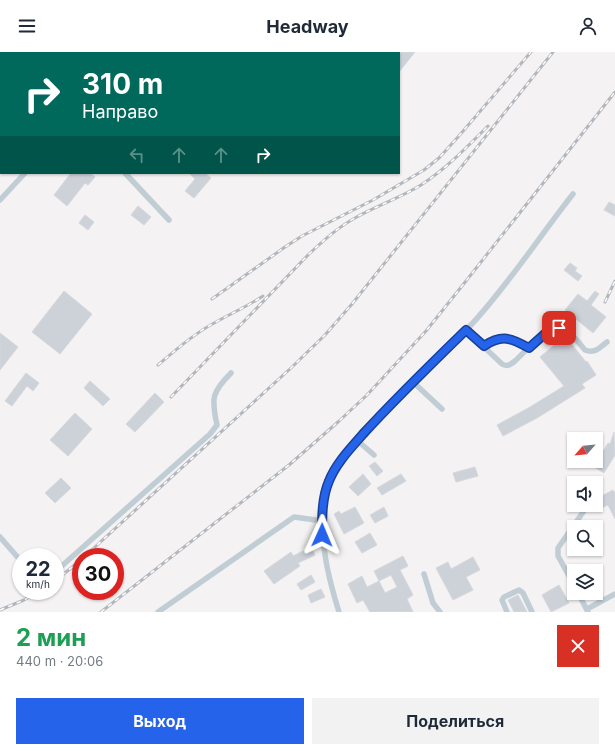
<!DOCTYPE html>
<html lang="ru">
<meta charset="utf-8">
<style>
:root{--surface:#fff;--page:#f2f2f3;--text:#1f2937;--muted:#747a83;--accent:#2563eb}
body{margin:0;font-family:Inter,sans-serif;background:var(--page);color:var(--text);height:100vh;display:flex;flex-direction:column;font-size:15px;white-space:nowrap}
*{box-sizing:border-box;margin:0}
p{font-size:13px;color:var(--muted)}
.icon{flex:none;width:22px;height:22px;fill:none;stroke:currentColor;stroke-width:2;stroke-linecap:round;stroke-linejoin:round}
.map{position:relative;height:560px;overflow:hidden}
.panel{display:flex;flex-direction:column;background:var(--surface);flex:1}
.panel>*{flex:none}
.guide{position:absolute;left:0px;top:0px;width:400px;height:122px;box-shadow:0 1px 3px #0004;background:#00695c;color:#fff;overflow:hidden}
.needle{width:26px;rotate:243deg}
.buttons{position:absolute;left:567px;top:380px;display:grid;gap:8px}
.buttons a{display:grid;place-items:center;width:36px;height:36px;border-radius:0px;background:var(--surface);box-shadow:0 1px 3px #0004;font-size:20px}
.speed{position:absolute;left:12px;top:496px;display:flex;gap:8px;font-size:20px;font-weight:700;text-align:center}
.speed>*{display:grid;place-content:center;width:52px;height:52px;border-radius:50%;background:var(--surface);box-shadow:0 1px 3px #0004;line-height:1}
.speed small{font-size:10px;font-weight:400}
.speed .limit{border:6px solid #d22;background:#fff;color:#111}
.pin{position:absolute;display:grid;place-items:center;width:34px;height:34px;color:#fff;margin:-17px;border-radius:8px;box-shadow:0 2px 6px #0006}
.me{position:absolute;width:44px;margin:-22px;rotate:1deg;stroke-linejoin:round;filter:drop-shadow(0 0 3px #0008)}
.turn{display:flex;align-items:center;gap:14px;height:84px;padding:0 16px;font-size:18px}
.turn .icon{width:52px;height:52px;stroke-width:2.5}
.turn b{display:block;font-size:28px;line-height:34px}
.lanes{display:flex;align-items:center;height:38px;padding:0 16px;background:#0003;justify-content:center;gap:20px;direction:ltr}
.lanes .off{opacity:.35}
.round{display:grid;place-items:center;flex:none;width:42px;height:42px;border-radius:0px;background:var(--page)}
.head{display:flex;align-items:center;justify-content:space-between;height:68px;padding:0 16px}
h1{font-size:24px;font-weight:700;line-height:30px;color:#1e9e55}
.cta{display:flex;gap:8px;margin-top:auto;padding:8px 16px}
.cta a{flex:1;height:46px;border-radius:0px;background:var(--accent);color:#fff;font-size:16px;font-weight:700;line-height:46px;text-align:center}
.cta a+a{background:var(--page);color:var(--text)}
header{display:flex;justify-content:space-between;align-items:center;height:52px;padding:0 16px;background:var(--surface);font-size:18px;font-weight:700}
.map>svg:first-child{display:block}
</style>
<header><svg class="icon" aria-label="menu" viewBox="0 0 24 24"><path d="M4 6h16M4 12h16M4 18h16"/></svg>Headway<svg class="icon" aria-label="person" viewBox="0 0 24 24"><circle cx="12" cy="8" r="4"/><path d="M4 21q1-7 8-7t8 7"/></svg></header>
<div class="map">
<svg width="615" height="560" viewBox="0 0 615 560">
<rect width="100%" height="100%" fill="#f4f2f2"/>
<path fill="#cdd1d8" stroke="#d5d8de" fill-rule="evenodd" d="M399 0H415L399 20Z
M71 121H90L95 125 88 133 85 131 67 154 54 143Z
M189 121H205L211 126 194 146 185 139 195 127Z
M609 150 615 153V164L604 158Z
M138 154 151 165 144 173 131 163Z
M85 163 94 170 88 178 79 171Z
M570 211 577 216 575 219 582 224 578 229 564 218Z
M64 239 92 262 60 302 32 280Z
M595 239 599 242 591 253 606 265 593 281 565 258 578 242 587 249Z
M0 281 18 295 0 318Z
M565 284 586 310 587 309 596 323 582 332 585 336 537 366 503 384 497 373 530 355 564 334 540 305Z
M26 321 39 331 33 339 27 334 12 354 5 349Z
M90 329 110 347 103 354 84 336Z
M155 341 164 350 135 380 126 372Z
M75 361 92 377 68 404 50 388Z
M614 380 615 403 604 421 594 415 608 391 610 392Z
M375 410 383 419 377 424 369 414Z
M475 415 478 424 456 430 453 421Z
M363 422 371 432 358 444 349 435Z
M401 422 406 429 382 443 377 436Z
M61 426 71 436 55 451 45 441Z
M613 438 615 441V467L608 453 597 458 595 453H596V447Z
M355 455 364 471 344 482 334 462 339 459 341 462Z
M384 455 388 464 375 471 370 463Z
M370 481 377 493 362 501 355 490Z
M311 495 315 503 298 511 300 514 274 532 264 519 291 500 293 504Z
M403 504 408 514 400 518 413 543 407 547 413 560H370L363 548 357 551 348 532 362 524 367 535 379 529 374 519ZM391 523 397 535 385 541 379 529Z
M473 505 480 518 466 525 473 538 453 548 436 516 448 510 451 517Z
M311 523 315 530 301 538 297 532Z
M559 533 569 551 551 560 542 543Z
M321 537 325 545 311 551 308 543Z
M518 543 527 560H514L508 548Z"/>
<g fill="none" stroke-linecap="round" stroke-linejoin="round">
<path stroke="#c1cdd5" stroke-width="5.5" d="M147 0 148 1
M32 1V0
M127 1 128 0
M125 121 169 168
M0 148 25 121
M466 278 502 312C507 315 510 313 515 309 524 301 547 274 559 276 569 277 579 291 585 298 595 302 600 295 607 290
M484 294C502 282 511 286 529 296
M413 330 442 357
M358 389 374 403
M0 485 21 509
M55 520 210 382 217 373C211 346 212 340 231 321
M424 522 433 551 440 560
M574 533 558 504V496L588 453
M578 541 588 560
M587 557 615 542
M158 560 294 465 323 469
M339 560C329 528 321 496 323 462 323 453 323 443 326 435 333 414 350 397 365 381 398 343 436 310 471 273 509 232 539 185 573 142
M507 560 502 548 504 545 519 538 523 541 532 560"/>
<g stroke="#b3b7bd" stroke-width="3">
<path id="rail" d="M212 247 285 195 302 184 373 148 424 118 439 106 458 85 531 0
M605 250 615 229
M158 313C177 297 195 281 216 270 232 261 248 254 263 244
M171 345 309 202C323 189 337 176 355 166 376 154 400 146 421 133 446 117 466 96 488 74
M84 505 291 316 325 283 352 252 553 0
M55 529 81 508
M0 558 24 548 40 539
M101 560 289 413 338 370 367 343 426 279 466 229 615 40"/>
</g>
<use href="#rail" stroke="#fff" stroke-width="1.5" stroke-dasharray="4.5" stroke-linecap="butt"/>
</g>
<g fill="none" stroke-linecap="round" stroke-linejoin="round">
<g stroke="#184099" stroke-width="10">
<path id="route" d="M322 483C322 465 322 445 329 429 336 411 351 396 363 382 396 346 431 312 466 278L484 294C502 282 511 286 529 296L548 279 559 276"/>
</g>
<use href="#route" stroke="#2563eb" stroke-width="7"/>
</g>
</svg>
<div class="buttons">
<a><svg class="needle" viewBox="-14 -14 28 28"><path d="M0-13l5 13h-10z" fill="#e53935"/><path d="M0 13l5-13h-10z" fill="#747a83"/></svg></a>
<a><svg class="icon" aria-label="sound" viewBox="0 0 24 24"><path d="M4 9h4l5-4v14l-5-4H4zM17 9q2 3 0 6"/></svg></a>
<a><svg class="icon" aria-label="search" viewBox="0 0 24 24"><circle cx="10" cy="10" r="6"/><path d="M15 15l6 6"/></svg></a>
<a><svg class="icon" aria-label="layers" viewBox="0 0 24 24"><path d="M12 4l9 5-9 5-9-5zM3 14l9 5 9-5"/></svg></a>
</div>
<div class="speed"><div>22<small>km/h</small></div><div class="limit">30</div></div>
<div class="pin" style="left:559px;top:276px;background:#d93025"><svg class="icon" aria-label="arrive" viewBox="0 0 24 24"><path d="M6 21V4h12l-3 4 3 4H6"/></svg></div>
<svg class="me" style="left:322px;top:483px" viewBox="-20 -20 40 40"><path d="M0-17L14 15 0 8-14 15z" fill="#2563eb" stroke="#fff" stroke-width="4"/></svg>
<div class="guide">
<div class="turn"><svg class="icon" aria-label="right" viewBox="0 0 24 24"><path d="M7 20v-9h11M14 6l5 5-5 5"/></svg><div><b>310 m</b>Направо</div></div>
<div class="lanes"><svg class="icon off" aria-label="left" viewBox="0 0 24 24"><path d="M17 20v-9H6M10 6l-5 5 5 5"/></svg><svg class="icon off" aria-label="ahead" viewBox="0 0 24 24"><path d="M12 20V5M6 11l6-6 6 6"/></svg><svg class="icon off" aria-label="ahead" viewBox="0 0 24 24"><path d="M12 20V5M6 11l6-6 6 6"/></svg><svg class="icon" aria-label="right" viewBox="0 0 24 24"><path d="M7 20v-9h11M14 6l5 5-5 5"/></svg></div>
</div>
</div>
<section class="panel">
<div class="head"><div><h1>2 мин</h1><p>440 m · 20:06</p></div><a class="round" style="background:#d93025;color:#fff"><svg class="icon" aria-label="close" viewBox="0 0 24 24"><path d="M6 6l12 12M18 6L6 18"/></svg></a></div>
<div class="cta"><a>Выход</a><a>Поделиться</a></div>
</section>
